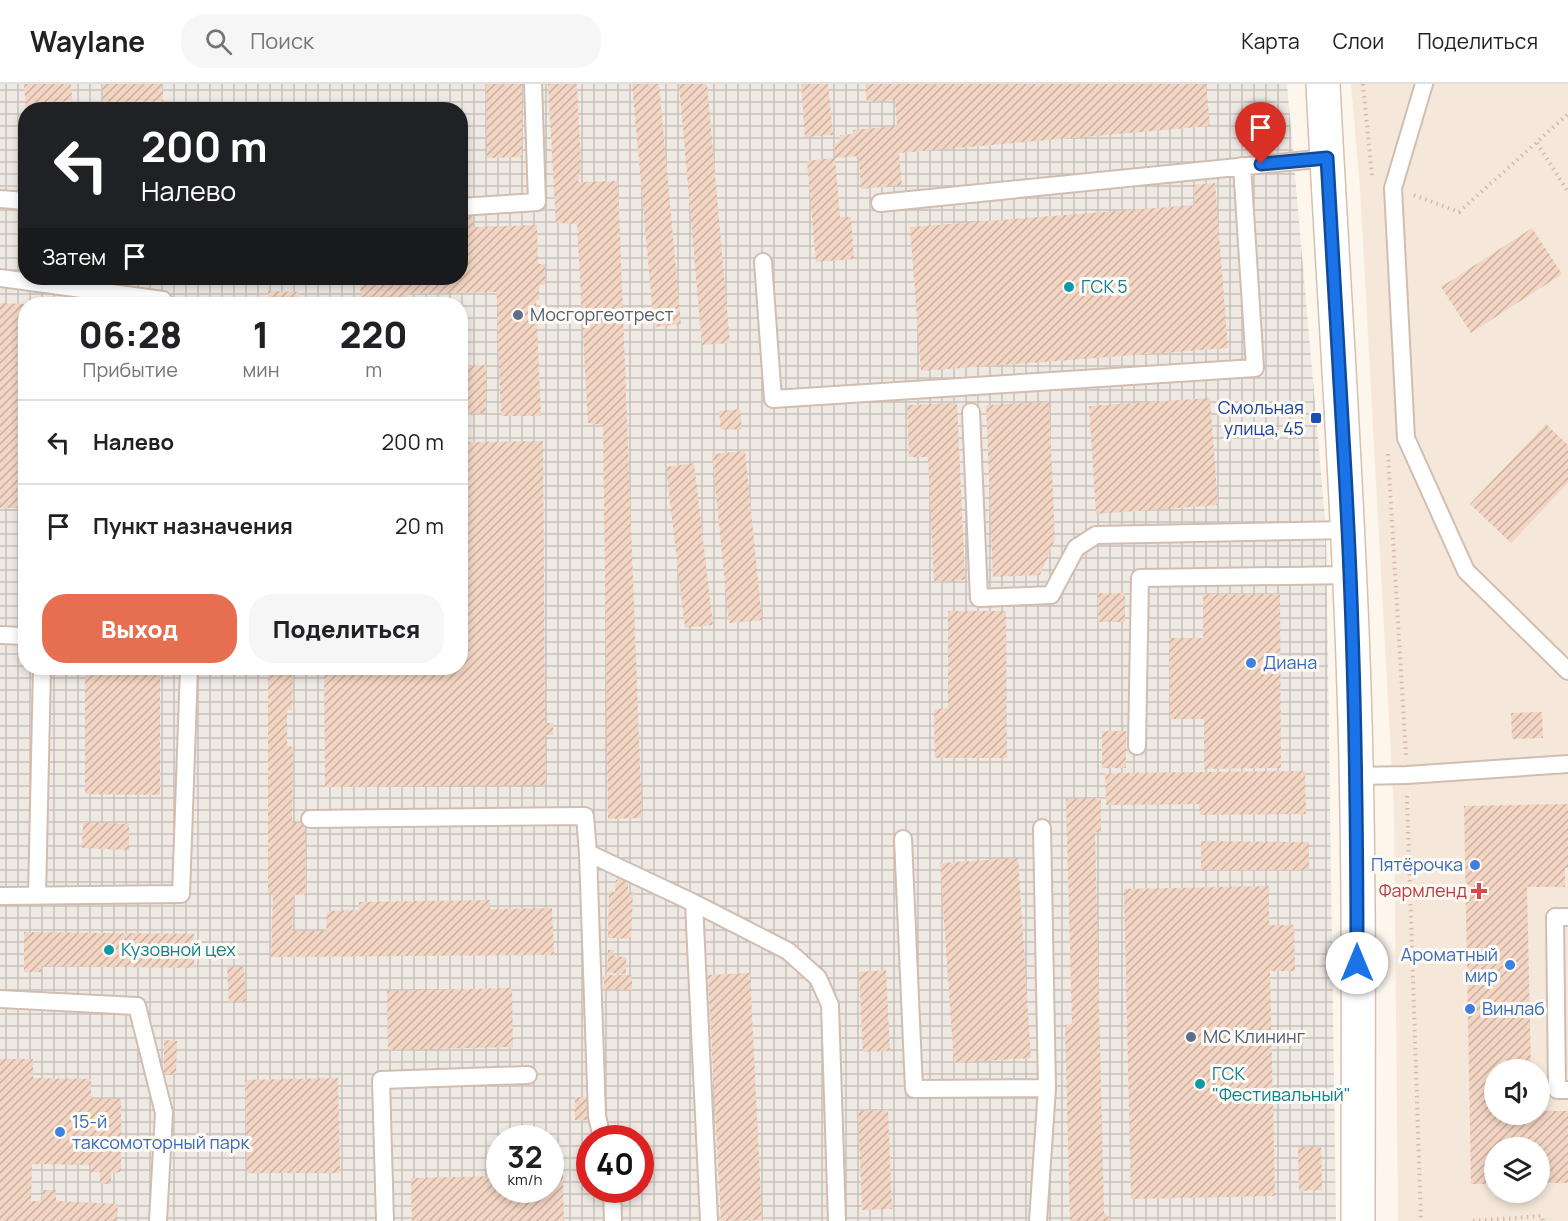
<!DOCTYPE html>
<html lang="ru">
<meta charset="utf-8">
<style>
:root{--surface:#fff;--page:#f6f6f6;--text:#202124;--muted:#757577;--line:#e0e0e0;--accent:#e76f51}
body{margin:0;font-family:Manrope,sans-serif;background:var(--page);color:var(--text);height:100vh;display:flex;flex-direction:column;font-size:22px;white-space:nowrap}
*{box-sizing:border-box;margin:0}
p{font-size:20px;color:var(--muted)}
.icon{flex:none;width:33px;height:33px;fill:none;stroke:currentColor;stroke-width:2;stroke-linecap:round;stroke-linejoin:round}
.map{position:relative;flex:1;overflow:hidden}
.details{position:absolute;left:18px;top:213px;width:450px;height:378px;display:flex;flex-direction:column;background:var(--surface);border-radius:24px;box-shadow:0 3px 9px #0003}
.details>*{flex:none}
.guide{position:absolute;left:18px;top:18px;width:450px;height:183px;border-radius:24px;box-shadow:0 3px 9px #0003;background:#202124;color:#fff;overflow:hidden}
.controls{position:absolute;left:1484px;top:975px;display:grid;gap:12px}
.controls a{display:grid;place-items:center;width:66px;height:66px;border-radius:50%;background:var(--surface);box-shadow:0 3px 9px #0003;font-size:30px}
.speed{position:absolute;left:486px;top:1041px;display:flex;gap:12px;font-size:30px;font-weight:700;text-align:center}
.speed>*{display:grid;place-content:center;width:78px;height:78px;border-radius:50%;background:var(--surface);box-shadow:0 3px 9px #0003;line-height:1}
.speed small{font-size:15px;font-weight:400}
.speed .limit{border:9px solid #d22;background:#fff;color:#111}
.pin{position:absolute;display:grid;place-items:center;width:51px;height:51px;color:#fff;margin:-62px -26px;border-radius:50% 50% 50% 0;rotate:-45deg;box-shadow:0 0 6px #0007}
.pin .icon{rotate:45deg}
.me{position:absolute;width:66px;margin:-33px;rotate:0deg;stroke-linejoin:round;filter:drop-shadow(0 0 4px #0008)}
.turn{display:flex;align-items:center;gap:21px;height:126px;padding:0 24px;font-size:27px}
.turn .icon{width:78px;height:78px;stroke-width:2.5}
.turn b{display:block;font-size:42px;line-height:51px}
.then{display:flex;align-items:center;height:57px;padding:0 24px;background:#0003;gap:12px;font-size:22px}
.eta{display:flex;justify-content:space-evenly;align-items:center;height:102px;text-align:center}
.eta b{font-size:36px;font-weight:800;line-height:42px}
.cta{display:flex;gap:12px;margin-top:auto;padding:12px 24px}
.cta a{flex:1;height:69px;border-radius:24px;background:var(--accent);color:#fff;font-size:24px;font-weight:800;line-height:69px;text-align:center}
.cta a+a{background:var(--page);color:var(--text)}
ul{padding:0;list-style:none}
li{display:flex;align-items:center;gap:18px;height:84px;padding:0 24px;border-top:2px solid var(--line)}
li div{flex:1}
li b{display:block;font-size:22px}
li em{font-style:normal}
header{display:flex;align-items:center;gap:36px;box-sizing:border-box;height:84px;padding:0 30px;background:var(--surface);border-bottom:2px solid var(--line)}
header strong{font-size:28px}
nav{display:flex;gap:33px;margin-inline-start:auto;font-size:21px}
.search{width:420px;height:54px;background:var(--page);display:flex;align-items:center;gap:15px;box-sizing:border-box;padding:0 21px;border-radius:24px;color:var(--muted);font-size:22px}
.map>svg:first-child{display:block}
</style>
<header>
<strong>Waylane</strong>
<div class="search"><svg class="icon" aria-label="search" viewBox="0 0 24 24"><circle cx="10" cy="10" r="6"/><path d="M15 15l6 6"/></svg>Поиск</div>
<nav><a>Карта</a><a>Слои</a><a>Поделиться</a></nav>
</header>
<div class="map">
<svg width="1568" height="1137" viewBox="0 0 1568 1137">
<defs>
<pattern id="industrial-grid" width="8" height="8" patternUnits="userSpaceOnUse" patternTransform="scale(1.5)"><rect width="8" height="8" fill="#efe9e4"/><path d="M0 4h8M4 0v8" fill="none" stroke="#c7c0bb"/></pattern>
<pattern id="building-hatch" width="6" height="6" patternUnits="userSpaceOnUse" patternTransform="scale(1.5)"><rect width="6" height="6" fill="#f3d5c3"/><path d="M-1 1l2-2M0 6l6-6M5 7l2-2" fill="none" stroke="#cab0a1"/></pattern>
</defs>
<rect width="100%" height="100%" fill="#fdf6ec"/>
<path fill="#f5e8da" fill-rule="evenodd" d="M1351 0H1568V1137H1398L1394 727 1360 105ZM1494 986H1539V1030H1494ZM1494 1064H1539V1108H1494Z"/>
<path fill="url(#industrial-grid)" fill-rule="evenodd" d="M0 0H1287L1326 446 1336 1137H0ZM26 26H460V194H26ZM26 220H460V584H26ZM500 1054H550V1106H500ZM590 1054H640V1106H590Z"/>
<path fill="url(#building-hatch)" d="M24 0H71L73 26H26Z
M102 0H162L164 26H104Z
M486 0H522V73L487 74Z
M548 0H577L581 82 578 98 618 97 642 734 608 735 603 341 588 339 577 140 556 139Z
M632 0H659L681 240 654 243Z
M679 0H707L730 259 702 261Z
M801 0H828L833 51 805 53Z
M865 0H1206L1210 42 899 69 902 101 861 105 859 72 835 74 834 59 840 58V51L853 50V46L897 42 895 16 867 18Z
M835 74 840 133H851L854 175 816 178 807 77Z
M1215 99 1228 264 921 287 910 143 1195 121 1193 101Z
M460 128H473V143L537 141 538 180H545V201H539V216H536L541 332H501L497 231H499L496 208 407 210V219L361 220 360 194H460Z
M1532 144 1562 190 1471 249 1441 203Z
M268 207 299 208V220H268Z
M0 219 26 220V424H0Z
M486 281V329L460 330V282Z
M1210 314 1218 421 1096 430 1089 322Z
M1049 318 1055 455 1040 491 993 493 986 321Z
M957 319 965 496 934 498 928 373H909L907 321Z
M740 325 742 345 721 346 719 327Z
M1546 340 1568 361V399L1511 459 1470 420Z
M543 357 545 639H553V651H545L546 701 325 703 324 584H460V358Z
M745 367 762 536 729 539 712 370Z
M694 379 713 541 685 544 666 383Z
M1098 509H1125V538H1098Z
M1203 510H1280L1281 684 1204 685V635H1170L1169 554H1203Z
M948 527H1006L1007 674H935L934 625 948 624Z
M85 584H160V711L85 710Z
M268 584H293L292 626H287V662L293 663 292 739H305L306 811H294L292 847H326L327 827 359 826V818L490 816V825L552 824 554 871 271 873 273 810 268 809Z
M1542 628 1543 654 1512 655 1511 629Z
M1102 647H1126V684H1102Z
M1305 687 1306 730 1200 731 1199 720 1106 721 1105 689Z
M1101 714V748H1095L1104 1128 1112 1137H1070L1065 941 1072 940 1066 715Z
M1568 720V784H1565V803H1527L1531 986H1494V1030H1539V1027H1568V1099H1539V1064H1494V1100H1471L1464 722Z
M83 738 129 740V766L82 764Z
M1201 757 1309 758V786H1201Z
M1018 774 1031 974 954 979 940 779Z
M616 796H628V809L633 808 631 855 608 854 609 807 615 808Z
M1269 802V841H1294L1295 887H1270L1275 1112 1131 1115 1124 805Z
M24 848 194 850V884L41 882V888H24Z
M608 866H614V872L626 873V890L607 889Z
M227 883H244L246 917 229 918Z
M886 886 890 967 863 968 859 888Z
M750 889 762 1136 721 1137 708 891Z
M604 891H632V906L604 905Z
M512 904 513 963 388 966 387 907Z
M164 956 177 957 176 990H164Z
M0 975H33V994L91 995V1015H121V1088L111 1089V1100H100V1088H91L92 1081 32 1080 31 1117H42V1106H56V1117L118 1120 117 1137H0Z
M338 994 340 1089H247L245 996Z
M575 1013H595V1036H575Z
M888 1026 892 1125 862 1126 858 1027Z
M1298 1063H1321L1322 1106 1299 1107Z
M550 1091H563L564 1137H412L411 1094 500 1092V1106H550Z"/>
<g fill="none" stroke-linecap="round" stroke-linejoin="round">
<g stroke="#d1beb0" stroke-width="20">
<path id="lane" d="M1424 0 1393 104 1406 354 1466 487 1568 587
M0 115 26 117
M880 119 1327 74
M460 123 537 118 533 0
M763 178 773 315 1255 284 1242 82
M0 194 163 216V220
M971 328 979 514 1051 511 1076 464 1096 451 1348 446
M0 551 26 552
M1137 662 1140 494 1350 491
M1357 692 1407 691 1568 680
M310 735 585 732 588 769 694 819 788 867 818 894 830 921 837 1137
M903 755 914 1005 1047 1004
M588 769 597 1032 602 1054
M0 812 181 810 189 584
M37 812 42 584
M694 819 709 1137
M1568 833H1555L1557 1006H1568
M0 915 137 922 164 1029 158 1137
M612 1106 613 1137
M385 1137 381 996 528 991
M1038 1137 1047 1004 1042 744"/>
</g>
<g stroke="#d6c0b0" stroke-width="36">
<path id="secondary" d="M1323 0C1333 202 1348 403 1354 605 1360 782 1358 960 1358 1137"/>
</g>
<path stroke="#d9b8a5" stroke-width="4" stroke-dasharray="1.5 4.5" stroke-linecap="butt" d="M1363 0 1372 93
M1537 59 1568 108
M1414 111 1459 128 1568 30
M1388 370 1406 672
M1407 712 1421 1137
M1473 1137 1542 1132 1543 1137"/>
<use href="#lane" stroke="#fff" stroke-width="16"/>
<use href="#secondary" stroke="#fff" stroke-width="33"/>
</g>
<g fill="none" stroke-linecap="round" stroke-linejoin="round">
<g stroke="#114b97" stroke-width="15">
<path id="route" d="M1261 80 1327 74C1333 197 1342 321 1348 445 1355 589 1357 734 1357 879"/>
</g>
<use href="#route" stroke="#1a73e8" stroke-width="10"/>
</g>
<g fill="#0f9aa8" stroke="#fffaf3" stroke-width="2">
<circle cx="1069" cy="203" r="6"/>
<circle cx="109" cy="866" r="6"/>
<circle cx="1200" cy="1000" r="6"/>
</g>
<g fill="#5c6f8a" stroke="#fffaf3" stroke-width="2">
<circle cx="518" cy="231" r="6"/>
<circle cx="1191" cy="953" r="6"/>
</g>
<rect fill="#1a4fb4" stroke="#fffaf3" stroke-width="2" x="1310" y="328" width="12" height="12" rx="3"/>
<g fill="#3f7fe0" stroke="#fffaf3" stroke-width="2">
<circle cx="1251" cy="579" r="6"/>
<circle cx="1475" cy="781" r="6"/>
<circle cx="1510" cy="881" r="6"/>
<circle cx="1470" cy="925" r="6"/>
<circle cx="60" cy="1048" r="6"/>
</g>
<path fill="#e0444e" stroke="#fffaf3" stroke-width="2" d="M1476 798h6v6h6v6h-6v6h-6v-6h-6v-6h6z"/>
<g text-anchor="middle" stroke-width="6" stroke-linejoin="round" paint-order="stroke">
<g font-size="18" fill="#0d838f" stroke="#fffaf3" text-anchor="start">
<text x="1081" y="209">ГСК 5</text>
<text x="121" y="872">Кузовной цех</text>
<text x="1212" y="996">ГСК<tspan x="1212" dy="21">"Фестивальный"</tspan></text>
</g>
<g font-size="18" fill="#4e5e75" stroke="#fffaf3" text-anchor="start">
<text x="530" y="237">Мосгоргеотрест</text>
<text x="1203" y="959">МС Клининг</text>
</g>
<g font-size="18" fill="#164399" stroke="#fffaf3" text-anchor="end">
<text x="1304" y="330">Смольная<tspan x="1304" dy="21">улица, 45</tspan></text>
</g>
<g font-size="18" fill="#366cbe" stroke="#fffaf3" text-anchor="start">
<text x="1263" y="585">Диана</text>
<text x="1463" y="787" text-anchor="end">Пятёрочка</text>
<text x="1498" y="877" text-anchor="end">Ароматный<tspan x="1498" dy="21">мир</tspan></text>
<text x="1482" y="931">Винлаб</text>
<text x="72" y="1044">15-й<tspan x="72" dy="21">таксомоторный парк</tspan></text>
</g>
<g font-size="18" fill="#be3a42" stroke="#fffaf3" text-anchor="end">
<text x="1467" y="813">Фармленд</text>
</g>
</g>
</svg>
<div class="controls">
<a><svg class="icon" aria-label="sound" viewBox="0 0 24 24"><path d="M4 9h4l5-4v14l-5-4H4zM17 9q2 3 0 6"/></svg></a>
<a><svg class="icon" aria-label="layers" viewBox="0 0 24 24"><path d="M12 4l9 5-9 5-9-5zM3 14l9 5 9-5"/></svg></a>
</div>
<div class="speed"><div>32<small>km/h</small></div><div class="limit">40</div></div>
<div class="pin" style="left:1261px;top:80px;background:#d93025"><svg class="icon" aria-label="arrive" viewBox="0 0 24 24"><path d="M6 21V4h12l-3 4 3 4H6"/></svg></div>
<svg class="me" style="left:1357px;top:879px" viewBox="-20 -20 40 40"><circle r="19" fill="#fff"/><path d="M0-13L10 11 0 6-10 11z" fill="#1a73e8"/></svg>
<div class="guide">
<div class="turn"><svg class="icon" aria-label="left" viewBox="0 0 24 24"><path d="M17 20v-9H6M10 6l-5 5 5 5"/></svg><div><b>200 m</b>Налево</div></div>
<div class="then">Затем<svg class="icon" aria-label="arrive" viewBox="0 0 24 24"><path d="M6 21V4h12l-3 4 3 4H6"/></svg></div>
</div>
<section class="details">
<div class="eta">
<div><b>06:28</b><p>Прибытие</p></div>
<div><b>1</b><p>мин</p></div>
<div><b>220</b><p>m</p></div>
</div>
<ul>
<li><svg class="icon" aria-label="left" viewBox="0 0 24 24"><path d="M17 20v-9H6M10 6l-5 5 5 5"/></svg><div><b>Налево</b></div><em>200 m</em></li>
<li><svg class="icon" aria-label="arrive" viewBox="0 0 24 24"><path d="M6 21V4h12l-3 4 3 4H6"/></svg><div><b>Пункт назначения</b></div><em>20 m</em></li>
</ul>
<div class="cta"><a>Выход</a><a>Поделиться</a></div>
</section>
</div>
